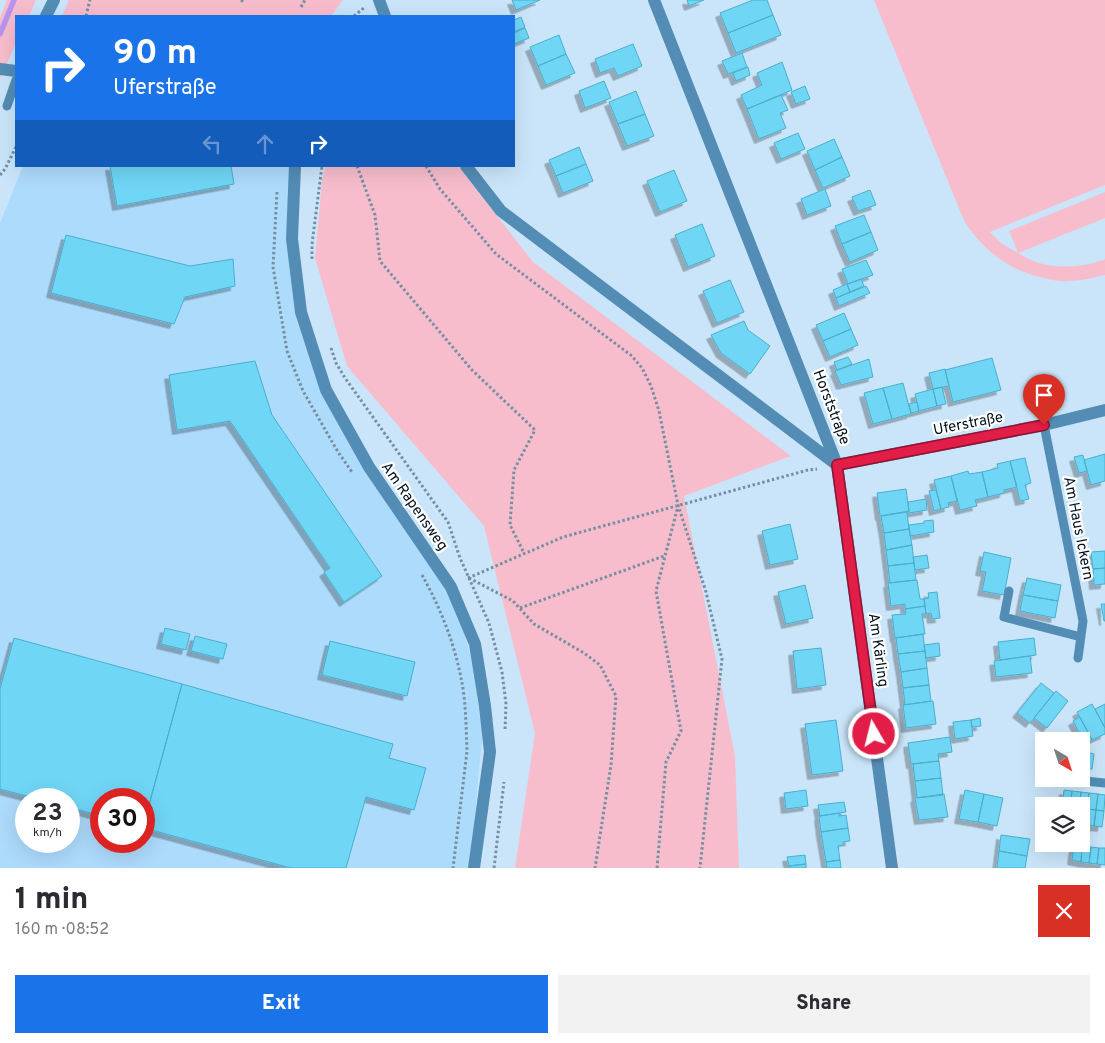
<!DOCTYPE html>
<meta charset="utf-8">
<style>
:root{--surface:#fff;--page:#f2f2f3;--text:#2b2b33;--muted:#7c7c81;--accent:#1a73e8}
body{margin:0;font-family:Overpass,sans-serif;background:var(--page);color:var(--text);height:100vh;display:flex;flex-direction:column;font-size:19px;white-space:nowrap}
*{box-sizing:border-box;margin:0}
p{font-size:16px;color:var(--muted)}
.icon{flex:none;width:28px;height:28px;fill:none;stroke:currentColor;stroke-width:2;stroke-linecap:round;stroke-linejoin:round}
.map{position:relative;height:868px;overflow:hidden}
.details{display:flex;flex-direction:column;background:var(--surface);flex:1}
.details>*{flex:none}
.hud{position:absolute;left:15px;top:15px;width:500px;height:152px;border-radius:0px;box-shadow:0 5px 20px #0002;background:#1a73e8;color:#fff;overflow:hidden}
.needle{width:32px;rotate:141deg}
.tools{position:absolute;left:1035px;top:732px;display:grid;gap:10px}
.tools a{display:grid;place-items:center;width:55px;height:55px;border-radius:0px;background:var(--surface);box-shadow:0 5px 20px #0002;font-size:25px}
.speed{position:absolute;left:15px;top:788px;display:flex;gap:10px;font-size:25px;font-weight:700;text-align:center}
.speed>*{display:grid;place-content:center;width:65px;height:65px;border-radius:50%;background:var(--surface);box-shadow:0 5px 20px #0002;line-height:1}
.speed small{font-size:12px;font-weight:400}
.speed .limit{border:8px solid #d22;background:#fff;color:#111}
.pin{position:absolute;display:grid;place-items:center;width:42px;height:42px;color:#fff;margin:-51px -21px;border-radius:50% 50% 50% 0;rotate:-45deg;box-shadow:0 0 5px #0007}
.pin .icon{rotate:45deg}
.me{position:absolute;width:55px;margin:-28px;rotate:352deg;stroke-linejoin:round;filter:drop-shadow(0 0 4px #0008)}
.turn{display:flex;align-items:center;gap:18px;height:105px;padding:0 15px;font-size:22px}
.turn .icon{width:65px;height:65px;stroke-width:2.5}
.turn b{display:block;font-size:35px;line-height:42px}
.lanes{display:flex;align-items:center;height:48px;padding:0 15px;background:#0003;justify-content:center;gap:25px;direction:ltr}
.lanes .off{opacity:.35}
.round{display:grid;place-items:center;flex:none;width:52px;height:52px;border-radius:0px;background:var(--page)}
.headline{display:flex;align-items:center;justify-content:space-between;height:85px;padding:0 15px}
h1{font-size:30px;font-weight:800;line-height:38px}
.action{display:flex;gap:10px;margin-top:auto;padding:10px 15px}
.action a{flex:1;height:58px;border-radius:0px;background:var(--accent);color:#fff;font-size:20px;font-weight:800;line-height:58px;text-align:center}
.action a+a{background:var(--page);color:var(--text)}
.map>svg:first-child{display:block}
</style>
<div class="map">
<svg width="1105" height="868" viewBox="0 0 1105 868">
<defs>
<filter id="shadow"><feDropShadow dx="-4.5" dy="4.5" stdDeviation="0" flood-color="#0004"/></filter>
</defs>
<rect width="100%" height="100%" fill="#cae5fa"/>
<path fill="#addbfc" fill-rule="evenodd" d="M23 166H295L301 312 326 390 451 587 485 706 470 868H0V223ZM26 799H69V841H26ZM101 799H144V841H101Z"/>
<path fill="#f8bdcd" d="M7 0H36L29 16H16V43L0 79V18Z
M69 0H343L331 16H62Z
M874 0H1105V185L990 232 1001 243 1018 253 1009 231 1105 192V218L1018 253C1025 257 1032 261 1039 263 1060 269 1085 267 1105 259V275C1092 278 1080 281 1067 281 1058 282 1048 279 1040 277 1010 270 986 252 968 227 964 221 961 213 958 206Z
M326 166H458L533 262 791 456 684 496 735 756 739 868H515L535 733 484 526 347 366 315 258 322 180Z"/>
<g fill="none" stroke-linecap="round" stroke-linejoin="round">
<path stroke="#b795ef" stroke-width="5.5" d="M0 34 14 0"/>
</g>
<path fill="#6fd6f6" stroke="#4baecb" filter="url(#shadow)" d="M512 0H540L516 10Z
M687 0H704L689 6Z
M753 0H767L773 15 728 33 720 13Z
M773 15 781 35 736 53 728 33Z
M521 17 525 27 514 32V20Z
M525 28 529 38 514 44V33Z
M559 35 566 54 538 66 530 47Z
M633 44 642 66 618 76 614 68 600 73 595 59Z
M742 53 747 67 728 74 722 61Z
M566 54 575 73 546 85 538 66Z
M782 62 792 90 747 109 741 95 762 85 757 73Z
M748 67 750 75 736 81 733 73Z
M604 81 611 98 585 108 579 91Z
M805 86 810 99 796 104 791 92Z
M636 91 645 114 618 124 609 102Z
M781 95 788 110 780 113 786 128 759 139 747 109Z
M645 114 654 136 627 146 618 124Z
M798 133 805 149 781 159 774 143Z
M834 139 842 157 815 170 807 151Z
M579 147 586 164 556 176 549 160Z
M842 157 850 176 823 188 815 170Z
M586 164 593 181 563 193 556 176Z
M110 166H231L234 184 117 206Z
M674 170 687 201 660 212 647 181Z
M825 189 831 206 807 215 801 199Z
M870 190 876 205 858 211 852 197Z
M864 215 871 232 842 244 835 226Z
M702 224 715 256 688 267 675 235Z
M871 232 878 250 850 262 842 244Z
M66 235 190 266 233 259 235 286 185 297 174 324 51 293Z
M866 260 873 275 848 284 842 269Z
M861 279 864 286 850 292 847 284Z
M730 280 744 312 717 323 703 291Z
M847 284 850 292 836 298 833 290Z
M866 286 870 293 839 306 836 298Z
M844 313 851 329 823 341 816 325Z
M744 321 748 330 770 346 750 374 721 353 711 335Z
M851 329 858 345 830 357 823 341Z
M848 357 852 364 837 370 834 362Z
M992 358 1001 390 953 402 945 370Z
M869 359 873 377 841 385 835 371Z
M255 361 272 415 382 576 344 602 324 572 330 568 230 421 177 430 169 375Z
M945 369 949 386 933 389 929 373Z
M903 383 911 414 892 419 883 388Z
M942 387 946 404 937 406 933 389Z
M883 388 892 419 873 424 864 393Z
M933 389 937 406 919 411 915 394Z
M917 402 919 411 911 413 909 404Z
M1105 454V481L1091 485 1084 460Z
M1083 455 1087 471 1079 473 1074 457Z
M1025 458 1031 483 1025 485 1029 499 1020 501 1010 461Z
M1010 461 1017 487 1004 490V493L988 497 982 472 998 468 997 464Z
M968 471 969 474 982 472 988 497 975 500 977 506 960 510 951 476Z
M951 476 957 501 948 503 949 507 941 509 934 480Z
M906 489 909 511 880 516 877 493Z
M936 490 941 509 934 511 929 491Z
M926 499 927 510 909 513 908 502Z
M907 512 909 529 884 533 881 516Z
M933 520 934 532 910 536 909 525 924 523V521Z
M790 524 798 559 770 565 762 531Z
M909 529 912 545 886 550 884 533Z
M912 545 914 563 888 566 886 550Z
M1105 551V568L1093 569 1091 552Z
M984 552 1011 558 1004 595 982 591 986 572 980 571Z
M927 555 929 568 915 570 913 557Z
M914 563 916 580 890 583 888 566Z
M1105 568V584L1094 585 1093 569Z
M1027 578 1061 585 1058 601 1023 595Z
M916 580H917L920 599H924L925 606 905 609V604L891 606 888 583Z
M805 585 813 618 786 624 778 592Z
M937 592 940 618 932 619 931 613 926 614 924 599 929 598 928 593Z
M1023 595 1058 601 1055 618 1020 611Z
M1101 604H1105V621H1104Z
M925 606 926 614H922L925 634 895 638 892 615 906 614 905 609Z
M165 628 190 634 186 650 161 644Z
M923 634 925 651 898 654 896 638Z
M195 636 227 644 223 659 191 651Z
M14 638 182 684 144 823V799H101V816L69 807V799H38L0 789V689Z
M1034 638 1036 655 1000 660 998 642Z
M330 641 415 662 407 696 322 675Z
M939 643 940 656 926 658 924 645Z
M821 648 826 685 797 689 793 651Z
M925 651 927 668 901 672 898 654Z
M1030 656 1032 673 996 677 994 661Z
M927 668 929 685 903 688 901 672Z
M1041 683 1054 693 1030 723 1017 713Z
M182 684 393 744 389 758 426 768 414 810 366 797 346 868H291L144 828V823Z
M929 685 931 701 903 705 905 704 903 688Z
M1056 691 1068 701 1047 728 1034 718Z
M933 701 936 724 906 728 903 705Z
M1092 704 1105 728V734L1092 740 1077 712Z
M1105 704V728L1095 709Z
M1080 717 1092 740 1085 744 1073 721Z
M980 718 981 726 972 727 971 720Z
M836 720 843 771 812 775 805 724Z
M971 720 973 736 955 739 953 722Z
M950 737 952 752 938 754 939 761 911 764 908 743Z
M1081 752H1086L1084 769 1081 768Z
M1086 752 1094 754 1092 769H1084Z
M939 761 941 778 915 781 913 764Z
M941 778 943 795 917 798 915 781Z
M806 790 808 806 786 809 784 793Z
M965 790 984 794 978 822 959 819Z
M1064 790 1072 791 1070 806H1062Z
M1072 791 1081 792 1079 806H1070Z
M1081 792 1089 793 1087 809 1081 808V806H1079Z
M1089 793 1098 794 1096 810 1087 809Z
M944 794 948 817 919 820 915 798Z
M984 794 1003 798 997 826 978 822Z
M1098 794 1105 795 1104 811 1096 810Z
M844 802 846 812 820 816 818 805Z
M1081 808 1087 809 1085 825 1081 824Z
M1087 809 1096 810 1094 826 1085 825Z
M1096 810 1104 811 1102 827 1094 826Z
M839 813V816L846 815 848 828 821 832 819 816Z
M848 828 850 841 843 842V845L838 846 840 860 826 862 821 832Z
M1001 835 1030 839 1027 856 999 851Z
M1074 845 1082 846 1081 862 1072 860Z
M1082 846 1091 847 1089 863 1081 862Z
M1091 847 1099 848 1097 864 1089 863Z
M1099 848H1105V865L1097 864Z
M999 851 1027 856 1025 868H997Z
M805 855 806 864 789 866 787 857Z
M840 860 841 868H827L826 862Z
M806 864V868H789V866Z"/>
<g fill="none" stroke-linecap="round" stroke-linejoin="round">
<path stroke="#768ea0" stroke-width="3" stroke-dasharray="2.5 2.5" stroke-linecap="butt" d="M241 0 244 2
M301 7 305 0
M86 16 90 0
M354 16 365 7
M357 166 375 215 380 261 472 370 535 430 514 470 510 525 524 553
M426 166 440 189 496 254 632 356 642 368 651 386 659 411 678 505 706 592 722 659 700 868
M0 175 5 169 16 147
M277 192 273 267 287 351 303 391 338 452 352 472
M312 259V244L322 166
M331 348 336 363 345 378 448 522 460 558 489 623 502 672 506 704 505 730
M422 575C440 607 454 642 461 678 466 700 466 728 467 751L453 868
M468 578 563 537 808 470 817 469
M469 578 513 601 534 624 584 653 600 665 616 696 611 765 595 868
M520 608 664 556
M494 868 504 782
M657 868 666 762 681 731 656 591 678 506"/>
<path stroke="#538db5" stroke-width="9" d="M7 106 16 80
M1044 425 1083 621 1078 658
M1009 591 1004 617 1081 637
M1075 780 1105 783"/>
<path stroke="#538db5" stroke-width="12" d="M379 0 385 16
M654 0 837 465 892 868
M46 16 54 0
M0 69 16 71
M295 166 292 239 301 312 326 390 369 467 451 587 475 644 485 706 490 752 474 868
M466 166 501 211 837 465
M837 465 1044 425 1105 410"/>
</g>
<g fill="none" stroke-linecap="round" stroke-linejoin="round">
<g stroke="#92132f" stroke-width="12">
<path id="route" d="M874 734 837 465 1044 425"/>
</g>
<use href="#route" stroke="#e11d48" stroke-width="9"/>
</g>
<g text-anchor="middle" stroke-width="4.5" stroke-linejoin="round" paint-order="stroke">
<g font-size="15" fill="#001220" stroke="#fff">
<text transform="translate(832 407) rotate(69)" y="5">Horststraße</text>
<text transform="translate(968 423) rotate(-11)" y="5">Uferstraße</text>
<text transform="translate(415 506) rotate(55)" y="5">Am Rapensweg</text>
<text transform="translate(1079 528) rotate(79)" y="5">Am Haus Ickern</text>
<text transform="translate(879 650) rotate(82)" y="5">Am Kärling</text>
</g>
</g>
</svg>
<div class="tools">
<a><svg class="needle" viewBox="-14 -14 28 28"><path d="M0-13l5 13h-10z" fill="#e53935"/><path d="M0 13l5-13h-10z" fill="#7c7c81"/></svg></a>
<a><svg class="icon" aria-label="layers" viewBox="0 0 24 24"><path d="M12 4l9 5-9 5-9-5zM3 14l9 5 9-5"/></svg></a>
</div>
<div class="speed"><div>23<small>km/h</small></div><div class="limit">30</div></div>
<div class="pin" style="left:1044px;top:425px;background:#d93025"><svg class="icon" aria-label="arrive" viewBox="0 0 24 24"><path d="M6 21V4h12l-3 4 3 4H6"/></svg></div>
<svg class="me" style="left:874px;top:734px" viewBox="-20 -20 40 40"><circle r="17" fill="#e11d48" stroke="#fff" stroke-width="3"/><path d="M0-11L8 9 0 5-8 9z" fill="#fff"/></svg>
<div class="hud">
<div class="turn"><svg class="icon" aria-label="right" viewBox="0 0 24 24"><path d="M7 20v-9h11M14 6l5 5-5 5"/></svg><div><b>90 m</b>Uferstraße</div></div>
<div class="lanes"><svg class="icon off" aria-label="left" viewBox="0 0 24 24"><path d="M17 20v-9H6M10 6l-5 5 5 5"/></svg><svg class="icon off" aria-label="ahead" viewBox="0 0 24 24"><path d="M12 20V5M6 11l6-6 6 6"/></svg><svg class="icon" aria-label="right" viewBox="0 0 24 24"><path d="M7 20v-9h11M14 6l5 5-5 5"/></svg></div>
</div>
</div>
<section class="details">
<div class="headline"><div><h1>1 min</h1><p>160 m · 08:52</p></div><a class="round" style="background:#d93025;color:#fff"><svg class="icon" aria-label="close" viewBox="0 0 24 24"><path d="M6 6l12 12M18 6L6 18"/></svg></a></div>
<div class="action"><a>Exit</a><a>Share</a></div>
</section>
